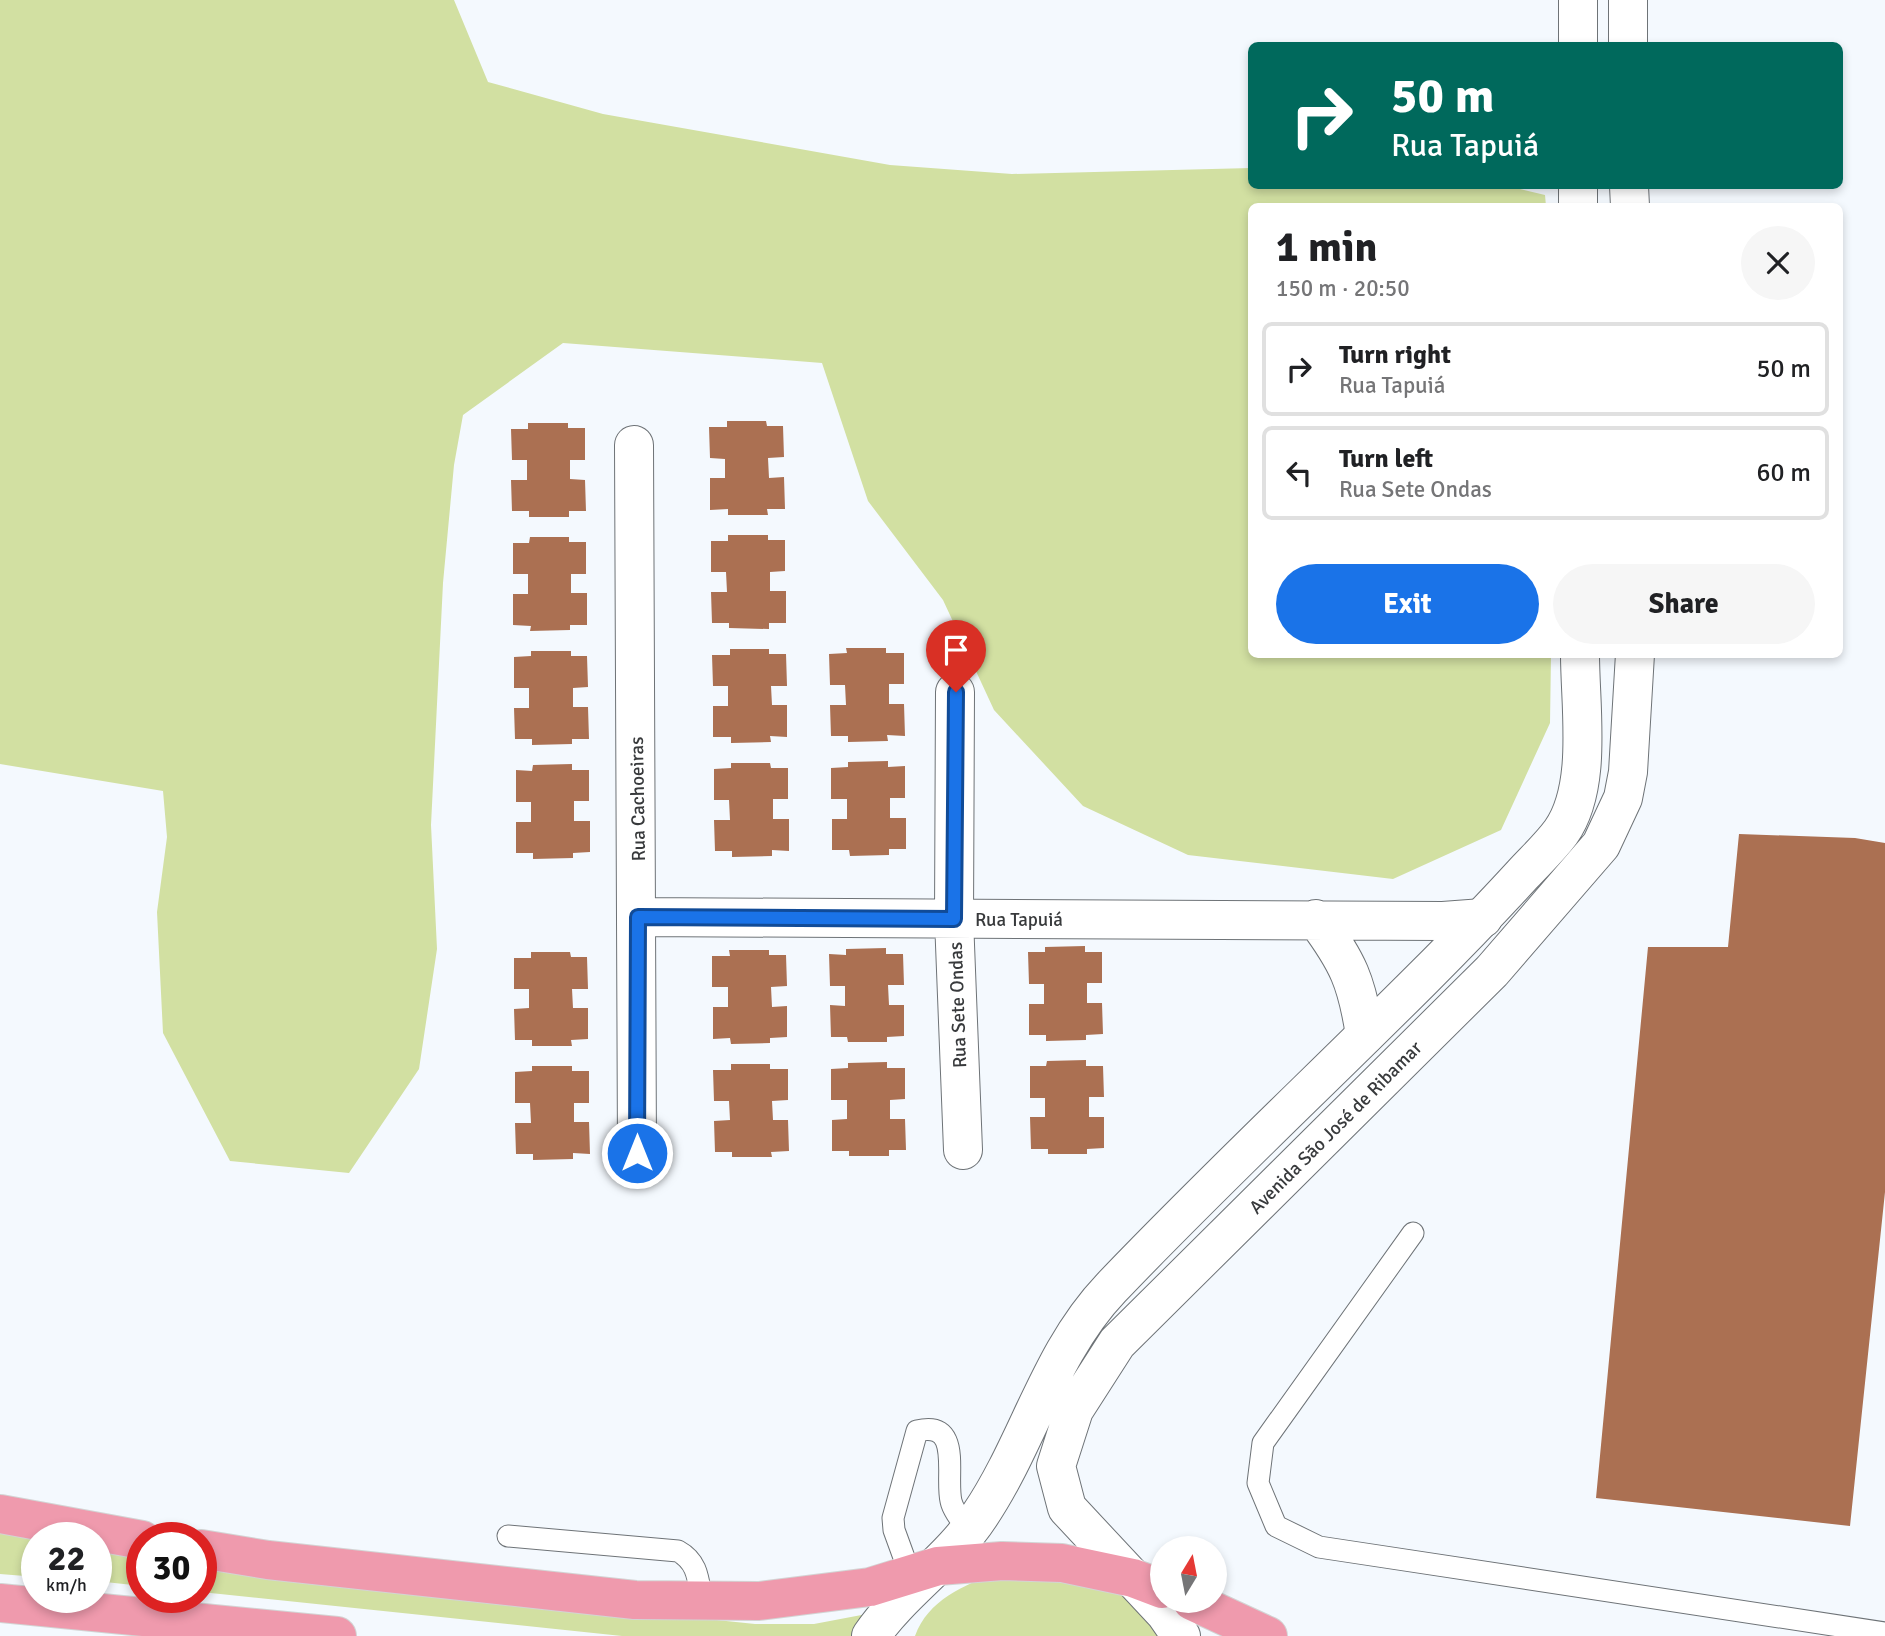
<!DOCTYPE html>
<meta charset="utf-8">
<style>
:root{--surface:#fff;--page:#f6f6f6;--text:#202124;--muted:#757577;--line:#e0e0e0;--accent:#1a73e8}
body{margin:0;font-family:Signika,sans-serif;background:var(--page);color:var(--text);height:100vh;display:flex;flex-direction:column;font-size:26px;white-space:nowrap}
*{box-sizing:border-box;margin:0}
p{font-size:23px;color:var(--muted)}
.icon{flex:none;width:38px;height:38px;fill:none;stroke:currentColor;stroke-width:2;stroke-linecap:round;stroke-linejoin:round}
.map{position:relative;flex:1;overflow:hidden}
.details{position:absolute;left:1248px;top:203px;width:595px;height:455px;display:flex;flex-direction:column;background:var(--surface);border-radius:10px;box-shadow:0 4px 10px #0003}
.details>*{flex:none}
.hud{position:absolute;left:1248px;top:42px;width:595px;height:147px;border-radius:10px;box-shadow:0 4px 10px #0003;background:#00695c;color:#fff;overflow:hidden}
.needle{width:46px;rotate:10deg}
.fabs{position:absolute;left:1150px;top:1536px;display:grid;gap:14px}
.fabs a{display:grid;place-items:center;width:77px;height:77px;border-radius:50%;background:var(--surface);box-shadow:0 4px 10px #0003;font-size:35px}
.speed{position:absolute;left:21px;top:1522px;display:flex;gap:14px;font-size:35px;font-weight:700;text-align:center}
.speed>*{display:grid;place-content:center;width:91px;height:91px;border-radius:50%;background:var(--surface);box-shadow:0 4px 10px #0003;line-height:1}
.speed small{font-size:18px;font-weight:400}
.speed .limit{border:10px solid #d22;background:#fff;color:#111}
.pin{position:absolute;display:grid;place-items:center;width:60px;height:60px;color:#fff;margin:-72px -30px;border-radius:50% 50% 50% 0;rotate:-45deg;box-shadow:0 0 7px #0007}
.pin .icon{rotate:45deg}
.me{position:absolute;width:77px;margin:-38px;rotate:0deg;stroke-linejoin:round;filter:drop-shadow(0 0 5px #0008)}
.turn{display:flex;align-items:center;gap:24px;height:147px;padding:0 28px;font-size:32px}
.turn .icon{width:91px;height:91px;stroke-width:2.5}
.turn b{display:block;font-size:49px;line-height:60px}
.round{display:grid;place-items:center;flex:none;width:74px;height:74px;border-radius:37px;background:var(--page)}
.head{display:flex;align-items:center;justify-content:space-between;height:119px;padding:0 28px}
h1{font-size:42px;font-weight:800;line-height:52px}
.button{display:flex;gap:14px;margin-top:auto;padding:14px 28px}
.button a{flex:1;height:80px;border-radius:42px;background:var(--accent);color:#fff;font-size:28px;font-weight:800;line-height:80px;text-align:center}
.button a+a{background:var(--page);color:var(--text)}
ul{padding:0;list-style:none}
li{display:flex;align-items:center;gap:21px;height:94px;margin:0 14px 10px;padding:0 14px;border:4px solid var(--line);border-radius:10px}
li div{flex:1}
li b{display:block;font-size:26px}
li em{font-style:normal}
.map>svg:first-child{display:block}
</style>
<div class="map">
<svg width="1885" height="1636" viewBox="0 0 1885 1636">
<rect width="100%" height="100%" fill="#f4f9fe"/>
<path fill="#d2e0a2" d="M0 0H454L488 82 603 114 890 165 1012 174 1251 168V186H1508L1545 195 1546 206H1251V654L1551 655 1550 723 1501 830 1393 879 1188 855 1083 806 994 710 943 600 868 501 822 363 563 343 463 415 454 465 443 583 431 825 437 949 419 1069 349 1173 230 1161 163 1033 157 912 167 837 163 791 0 764Z
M0 1529 37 1538V1577L0 1574Z
M96 1548 142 1557V1586L96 1581Z
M201 1566 755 1624H814L872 1613 857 1636H622L201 1592Z
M997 1573 1126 1590 1176 1636H915C928 1600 964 1585 997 1573Z"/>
<path fill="#ab7052" d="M727 421H766L767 426H783L784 457 768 458 769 478 784 477 785 509H767L768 515H728V509L710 510V478H725V459L710 458 709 427H727Z
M528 423H568V428H585V460H570V479L585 480 586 511H569V517H529V511H512L511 480H527V460H512L511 429H528Z
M728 535H768V540H785V571L770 572V591H786V623H769V629L729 628V623H712L711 592H727L726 572H711V541H728Z
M530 537H569V542H586V574H571V593H587V625H570V630L530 631 531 626 513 625V594H528V574H513V543H529Z
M846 648H886V653H904V684H889V704H904L905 736 887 735 888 741 848 742V736H831L830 705H846L845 685H830L829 654 847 653Z
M730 649H769V654H786L787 686H771L772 705H787V737L770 736 771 742 731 743V737H713V706H728V686H713L712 655H730Z
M531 651H571V656H587L588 687 573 688V707H588L589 739H572V744L532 745V739H515L514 708H529V688H514V657L531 656Z
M888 761V767L905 766V798H890V818H906V849H889V855L850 856 849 850H832V819H847V799H831V768L848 767V762Z
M731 763H770L771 768H788V799H773V819H789V851L772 850V856L732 857V851H715L714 820H730L729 800H714V769L731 768Z
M572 764V770H589V801H574V821H590V852L573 853V858L533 859V853H516V822H531V802H516V770L532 771 533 765Z
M1739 834 1855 838 1885 843V1192L1850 1526 1596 1498 1648 947H1728Z
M1085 946V952H1102V983H1087V1003H1102L1103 1034 1086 1035V1040L1046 1041V1035H1029V1004H1044V984H1029L1028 952H1045V947Z
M886 948V954H903L904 985H888L889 1005H904V1036L887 1037V1042H848L847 1037H831L830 1005 845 1006V986H830L829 954 846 955V949Z
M729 950H769V955H786L787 986 771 987 772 1007 787 1006V1037L770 1038V1043L731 1044 730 1038 713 1039V1007H728V987H712V956H730Z
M531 952H570L571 957H587L588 989H572L573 1008H588V1039L571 1040 572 1046H532V1040H515L514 1009 529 1008V989H514V958H531Z
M1086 1060V1066H1103L1104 1097H1089V1117H1104V1148L1087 1149V1154H1048V1149H1031L1030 1117H1045V1098H1030V1066H1046L1047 1061Z
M887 1062V1068H905V1099L890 1100V1119H905L906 1150H889V1156H849V1151H832V1120L847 1119V1100H831V1069L848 1068V1063Z
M731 1064H770V1069H788V1100L772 1101 773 1120H788L789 1151 771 1152 772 1157H732V1152H715L714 1121 730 1120 729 1101H714L713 1070H731Z
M532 1066H572V1071H589V1103H574V1122H589L590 1154 573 1153V1159L533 1160V1154H516L515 1123H531L530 1103H515V1072L532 1071Z"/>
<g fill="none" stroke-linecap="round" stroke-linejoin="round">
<g stroke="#6e7377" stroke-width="23">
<path id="service" d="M1413 1233 1263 1443 1258 1483 1276 1526 1319 1547 1885 1633
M508 1536 678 1551C698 1562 698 1579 702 1601
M910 1574 894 1530 893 1518 917 1431C963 1420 945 1475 951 1501 953 1511 963 1522 969 1530"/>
</g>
<g stroke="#6e7377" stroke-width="40">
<path id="minor" d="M634 445 637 1153
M955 692 954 919 963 1150
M638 917 1443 921 1483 918
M1316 919C1348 962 1357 982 1365 1035"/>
</g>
<g stroke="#6e7377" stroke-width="40">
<path id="tertiary" d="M1628 0V46
M1578 46V0
M1629 186 1630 206
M1578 206V186
M871 1636C902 1591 950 1561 980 1515 1029 1442 1049 1353 1111 1288 1212 1182 1319 1082 1423 978 1457 944 1490 910 1523 874 1535 861 1550 847 1561 832 1593 787 1580 708 1580 654
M1181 1636 1165 1613 1067 1508 1056 1466 1074 1410 1117 1343 1492 971 1601 845 1623 798 1628 772 1635 654"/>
</g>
<g stroke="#d3d4d4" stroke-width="40">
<path id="primary" d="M0 1514 142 1540
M201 1549 268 1560 635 1600 759 1601 870 1587 938 1566 1002 1561 1062 1563 1133 1578 1162 1589
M1192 1601 1268 1636
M0 1603 337 1636"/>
</g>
<use href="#service" stroke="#fff" stroke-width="21"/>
<use href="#minor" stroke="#fff" stroke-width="38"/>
<use href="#tertiary" stroke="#fff" stroke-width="38"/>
<use href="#primary" stroke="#ef9aad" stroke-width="38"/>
</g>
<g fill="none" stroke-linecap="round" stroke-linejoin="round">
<g stroke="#114b97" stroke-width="18">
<path id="route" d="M637 1153 638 917 954 919 956 692"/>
</g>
<use href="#route" stroke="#1a73e8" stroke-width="12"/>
</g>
<g text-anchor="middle" stroke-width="7" stroke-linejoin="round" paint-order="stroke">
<g font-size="19" fill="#383a3c" stroke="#fff">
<text transform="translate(637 799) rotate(-91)" y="7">Rua Cachoeiras</text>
<text x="1019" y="926">Rua Tapuiá</text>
<text transform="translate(957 1005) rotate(-92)" y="7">Rua Sete Ondas</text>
<text transform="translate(1335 1127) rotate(-45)" y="7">Avenida São José de Ribamar</text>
</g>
</g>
</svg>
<div class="fabs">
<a><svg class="needle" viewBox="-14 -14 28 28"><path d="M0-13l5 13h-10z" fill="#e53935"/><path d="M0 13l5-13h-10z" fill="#757577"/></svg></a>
</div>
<div class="speed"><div>22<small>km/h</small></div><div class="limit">30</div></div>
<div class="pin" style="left:956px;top:692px;background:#d93025"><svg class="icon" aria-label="arrive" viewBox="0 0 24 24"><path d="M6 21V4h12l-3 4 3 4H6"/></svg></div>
<svg class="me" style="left:637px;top:1153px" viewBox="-20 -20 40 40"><circle r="17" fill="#1a73e8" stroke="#fff" stroke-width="3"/><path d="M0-11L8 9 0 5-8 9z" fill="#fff"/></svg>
<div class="hud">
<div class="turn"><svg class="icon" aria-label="right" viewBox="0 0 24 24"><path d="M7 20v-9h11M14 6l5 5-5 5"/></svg><div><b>50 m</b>Rua Tapuiá</div></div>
</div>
<section class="details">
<div class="head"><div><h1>1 min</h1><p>150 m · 20:50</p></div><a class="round"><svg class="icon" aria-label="close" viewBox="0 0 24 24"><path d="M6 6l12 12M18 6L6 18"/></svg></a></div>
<ul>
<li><svg class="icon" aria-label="right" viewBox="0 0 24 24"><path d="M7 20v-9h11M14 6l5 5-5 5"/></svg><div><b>Turn right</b><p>Rua Tapuiá</p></div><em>50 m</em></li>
<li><svg class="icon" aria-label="left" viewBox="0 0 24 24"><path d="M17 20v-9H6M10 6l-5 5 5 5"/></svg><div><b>Turn left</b><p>Rua Sete Ondas</p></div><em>60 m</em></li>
</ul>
<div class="button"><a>Exit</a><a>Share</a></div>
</section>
</div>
